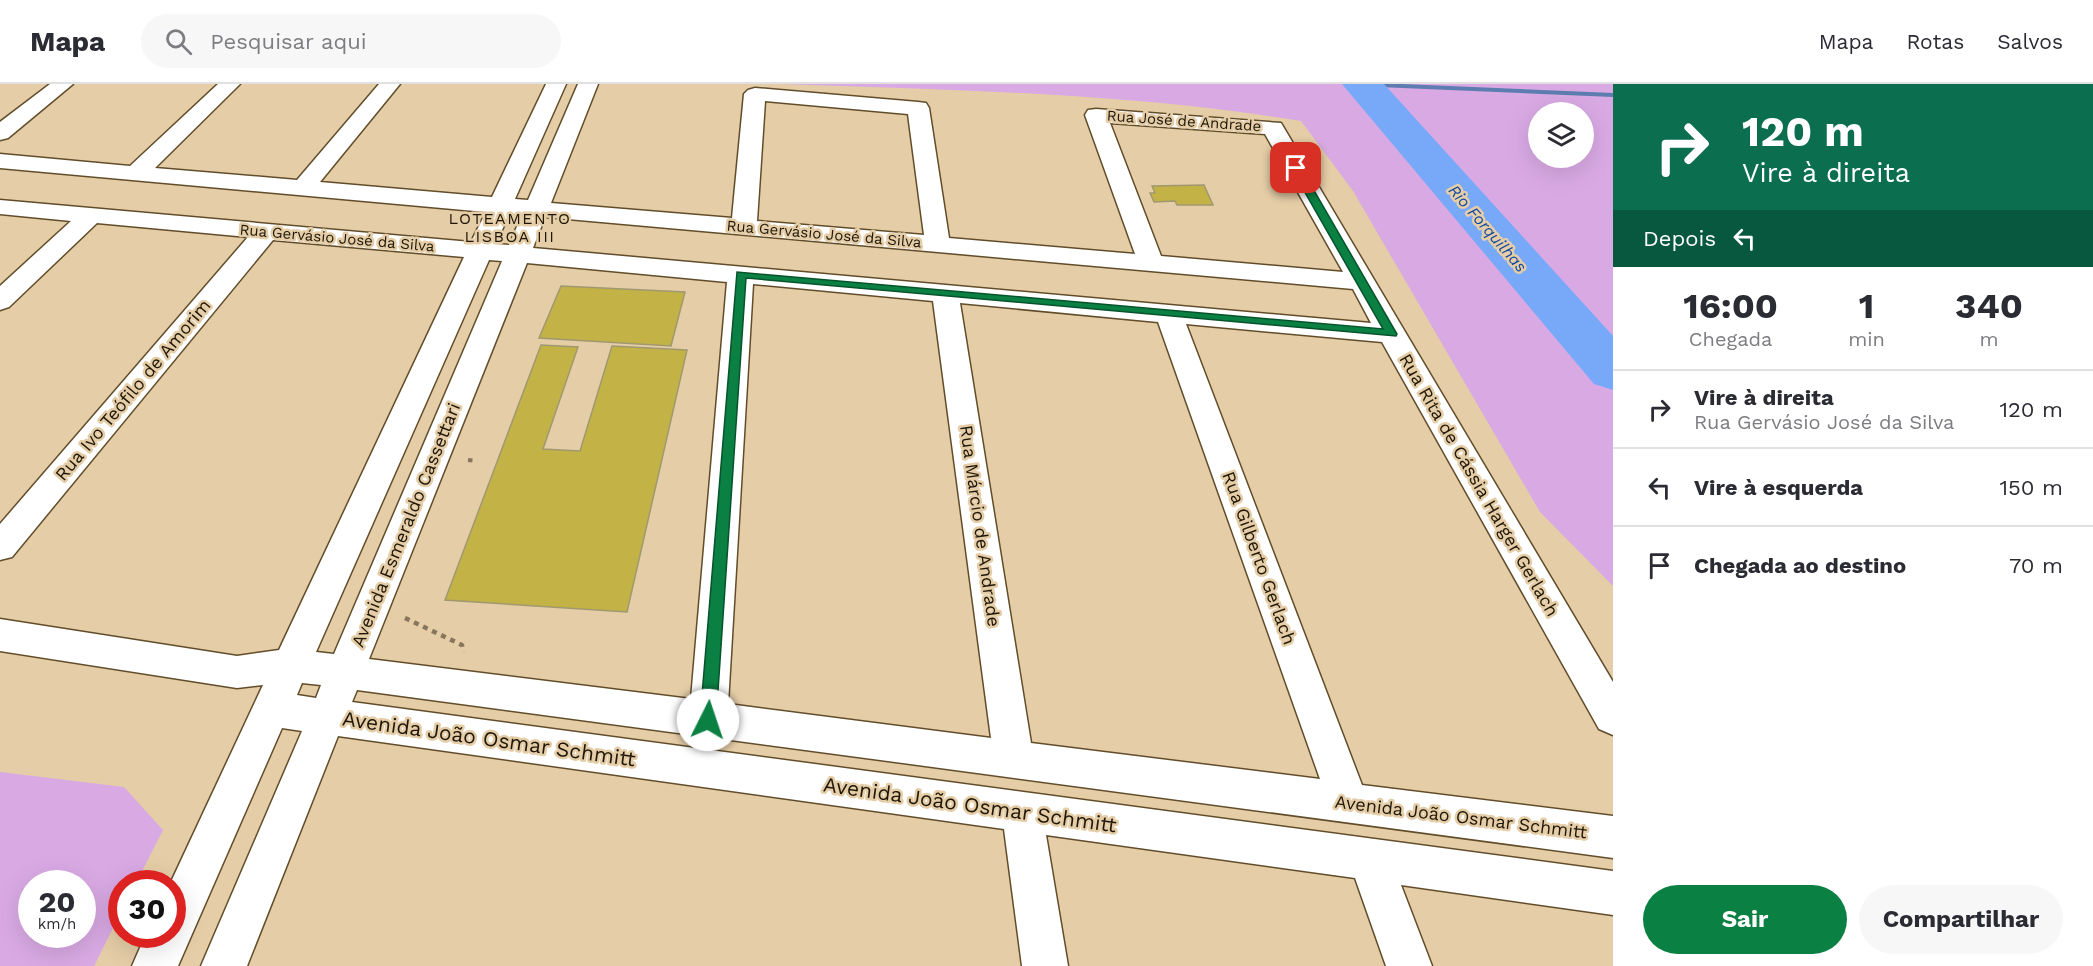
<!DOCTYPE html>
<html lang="pt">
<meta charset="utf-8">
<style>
:root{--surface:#fff;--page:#f7f7f7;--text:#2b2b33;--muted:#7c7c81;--line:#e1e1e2;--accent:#0b8043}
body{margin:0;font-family:"Work Sans",sans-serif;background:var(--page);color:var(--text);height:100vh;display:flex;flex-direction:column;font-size:22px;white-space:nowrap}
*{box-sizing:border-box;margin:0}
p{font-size:20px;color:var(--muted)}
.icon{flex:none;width:33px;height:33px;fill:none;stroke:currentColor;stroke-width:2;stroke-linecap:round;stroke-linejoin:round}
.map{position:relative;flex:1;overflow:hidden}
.sheet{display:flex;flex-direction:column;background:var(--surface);width:480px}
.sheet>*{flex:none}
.banner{background:#0b6e4f;color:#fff;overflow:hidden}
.tools{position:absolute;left:1528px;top:18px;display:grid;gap:12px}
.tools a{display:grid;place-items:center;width:66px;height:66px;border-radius:50%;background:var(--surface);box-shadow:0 6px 24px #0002;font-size:30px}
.speed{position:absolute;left:18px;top:786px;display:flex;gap:12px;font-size:30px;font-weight:700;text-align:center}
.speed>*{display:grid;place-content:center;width:78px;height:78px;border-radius:50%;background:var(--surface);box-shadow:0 6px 24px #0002;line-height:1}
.speed small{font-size:15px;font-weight:400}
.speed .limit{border:9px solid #d22;background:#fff;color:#111}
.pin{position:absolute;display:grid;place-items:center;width:51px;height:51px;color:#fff;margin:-26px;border-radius:12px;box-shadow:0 3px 9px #0006}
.me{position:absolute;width:66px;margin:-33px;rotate:4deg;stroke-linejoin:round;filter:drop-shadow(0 0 4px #0008)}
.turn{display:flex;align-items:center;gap:21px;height:126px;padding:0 30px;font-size:27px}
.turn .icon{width:78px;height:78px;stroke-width:2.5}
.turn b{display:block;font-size:42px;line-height:51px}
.then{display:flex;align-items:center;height:57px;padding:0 30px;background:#0003;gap:12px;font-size:22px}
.eta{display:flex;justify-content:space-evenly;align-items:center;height:102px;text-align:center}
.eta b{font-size:36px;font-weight:700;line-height:42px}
.primary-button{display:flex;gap:12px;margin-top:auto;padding:12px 30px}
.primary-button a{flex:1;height:69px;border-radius:36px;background:var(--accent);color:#fff;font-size:24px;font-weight:700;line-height:69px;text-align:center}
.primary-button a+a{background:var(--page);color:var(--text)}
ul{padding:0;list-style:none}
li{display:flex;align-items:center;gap:18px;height:78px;padding:0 30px;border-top:2px solid var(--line)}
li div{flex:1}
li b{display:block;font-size:22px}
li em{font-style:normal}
header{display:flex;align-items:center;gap:36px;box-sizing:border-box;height:84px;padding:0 30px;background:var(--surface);border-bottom:2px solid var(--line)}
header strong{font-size:28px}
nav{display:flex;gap:33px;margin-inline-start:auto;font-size:21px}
.search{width:420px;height:54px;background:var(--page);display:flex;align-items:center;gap:15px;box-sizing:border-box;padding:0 21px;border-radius:33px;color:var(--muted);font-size:22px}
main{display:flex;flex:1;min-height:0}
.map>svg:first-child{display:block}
</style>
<header>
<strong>Mapa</strong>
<div class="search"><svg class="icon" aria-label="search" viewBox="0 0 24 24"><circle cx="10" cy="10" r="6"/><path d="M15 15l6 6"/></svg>Pesquisar aqui</div>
<nav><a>Mapa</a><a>Rotas</a><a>Salvos</a></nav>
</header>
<main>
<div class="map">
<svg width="1613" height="882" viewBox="0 0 1613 882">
<rect width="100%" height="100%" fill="#e5cda7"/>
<path fill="#d9a9e4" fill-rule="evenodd" d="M783 0H1613V502L1540 428 1353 107 1301 37C1130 9 955 6 783 0ZM1539 28H1584V74H1539Z
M0 688 124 703 163 746 136 799 122 800 121 828 94 882H0ZM32 800H82V850H32Z"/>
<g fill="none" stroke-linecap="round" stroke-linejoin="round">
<path fill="#5d7db0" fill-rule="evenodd" d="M1352 0H1402L1613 9V13L1355 2Z"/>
<path fill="#78a9f9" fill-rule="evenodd" d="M1342 0H1384L1613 252V306L1594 300Z"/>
</g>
<path fill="#c3b245" stroke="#a09970" stroke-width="1.5" d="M1204 101 1213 121H1177L1175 117 1154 118 1150 109H1155L1152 102Z
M561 202 685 208 671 262 539 254Z
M541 261 578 263 543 365 580 367 612 262 687 266 627 528 445 516Z"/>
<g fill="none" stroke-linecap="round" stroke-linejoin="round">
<g stroke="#614d2a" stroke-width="3">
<path id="minor" d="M50 0H73L8 54 0 56V38Z
M218 0H240L155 84 297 96 379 0H400L320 98 492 113 546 0H566L515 115 528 116 578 0H598L551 119 732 134 744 10 748 6 755 4 918 18 926 19 929 24 949 154 1135 170 1085 31 1088 26 1096 25 1281 39 1613 598V651L1599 645 1382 258 1186 240 1362 701 1613 732V774L357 606 352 618 1613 787V831L1401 801 1432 882H1386L1355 794 1046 751 1068 882H1022L1004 745 338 652 247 882H201L302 647 282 644 178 882H132L146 850H172V800H170L263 601 237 604 0 567V535L237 572 279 566 464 173 273 156 12 473 0 476V440L248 153 97 139 9 223 0 226V202L71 137 0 130V116L471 158 486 128 0 84V70L130 82ZM765 17 908 30 924 151 757 137ZM1110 39 1265 50 1343 188 1161 172ZM509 130 522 131 509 161 496 160ZM545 133 1353 205 1371 239 533 164ZM489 176 502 177 334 570 316 568ZM527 179 727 198 691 615 369 575ZM753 200 933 217 991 654 728 620ZM960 219 1158 238 1320 695 1031 659ZM302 599 321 601 316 614 297 611Z"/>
</g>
<path stroke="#88775c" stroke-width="4" stroke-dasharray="4.5 4.5" stroke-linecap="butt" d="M468 376 477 377"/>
<path stroke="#88775c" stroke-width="4.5" stroke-dasharray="5 5" stroke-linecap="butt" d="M405 534 462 561 463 568"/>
<use href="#minor" fill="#fff" fill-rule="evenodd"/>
</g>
<path fill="#0b8043" stroke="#07532c" stroke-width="1.5" d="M1296 81 1301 84 1397 250 1396 252 746 194 716 636 713 641 708 643 702 641 700 636 737 188 1383 245 1291 84Z"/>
<g text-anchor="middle" stroke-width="5" stroke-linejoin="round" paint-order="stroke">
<g font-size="15" fill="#1e1607" stroke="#e5cda7">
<text transform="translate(1184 37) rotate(4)" y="5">Rua José de Andrade</text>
<text transform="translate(824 150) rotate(5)" y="5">Rua Gervásio José da Silva</text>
<text transform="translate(337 154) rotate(5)" y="5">Rua Gervásio José da Silva</text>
</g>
<g font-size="16" letter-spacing="1.5" fill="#1e1607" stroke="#e5cda7">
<text x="510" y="140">LOTEAMENTO<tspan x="510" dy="18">LISBOA III</tspan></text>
</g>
<g font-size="16" font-style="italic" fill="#0e47a3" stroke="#e5cda7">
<text transform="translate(1488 144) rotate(49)" y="6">Rio Forquilhas</text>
</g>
<g font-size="18" fill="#1e1607" stroke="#e5cda7">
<text transform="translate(133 306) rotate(-50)" y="6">Rua Ivo Teófilo de Amorim</text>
<text transform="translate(1479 401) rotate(60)" y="6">Rua Rita de Cássia Harger Gerlach</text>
<text transform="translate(406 441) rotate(-68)" y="6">Avenida Esmeraldo Cassettari</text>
<text transform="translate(980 442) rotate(82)" y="6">Rua Márcio de Andrade</text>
<text transform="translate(1259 474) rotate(70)" y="6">Rua Gilberto Gerlach</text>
<text transform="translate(1461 733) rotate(7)" y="6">Avenida João Osmar Schmitt</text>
</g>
<g font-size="21" fill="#1e1607" stroke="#e5cda7">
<text transform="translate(489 655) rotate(8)" y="7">Avenida João Osmar Schmitt</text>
<text transform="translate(970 721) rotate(8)" y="7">Avenida João Osmar Schmitt</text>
</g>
</g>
</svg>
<div class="tools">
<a><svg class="icon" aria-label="layers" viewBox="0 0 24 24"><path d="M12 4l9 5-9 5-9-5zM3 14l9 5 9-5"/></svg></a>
</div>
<div class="speed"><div>20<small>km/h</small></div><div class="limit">30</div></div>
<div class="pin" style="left:1296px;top:84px;background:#d93025"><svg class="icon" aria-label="arrive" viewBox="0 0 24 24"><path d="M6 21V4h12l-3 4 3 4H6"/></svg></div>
<svg class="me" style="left:708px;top:636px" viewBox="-20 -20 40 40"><circle r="19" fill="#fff"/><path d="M0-13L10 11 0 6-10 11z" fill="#0b8043"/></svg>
</div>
<section class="sheet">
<div class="banner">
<div class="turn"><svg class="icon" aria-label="right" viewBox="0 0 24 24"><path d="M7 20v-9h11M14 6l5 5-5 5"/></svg><div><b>120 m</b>Vire à direita</div></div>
<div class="then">Depois<svg class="icon" aria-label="left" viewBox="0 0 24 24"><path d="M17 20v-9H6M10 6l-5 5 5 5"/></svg></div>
</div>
<div class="eta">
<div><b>16:00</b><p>Chegada</p></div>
<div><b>1</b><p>min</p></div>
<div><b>340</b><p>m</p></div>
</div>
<ul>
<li><svg class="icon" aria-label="right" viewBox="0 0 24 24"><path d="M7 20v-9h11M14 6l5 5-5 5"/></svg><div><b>Vire à direita</b><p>Rua Gervásio José da Silva</p></div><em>120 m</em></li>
<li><svg class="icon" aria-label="left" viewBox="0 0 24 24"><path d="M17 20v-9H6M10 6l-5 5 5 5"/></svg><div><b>Vire à esquerda</b></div><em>150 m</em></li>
<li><svg class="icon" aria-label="arrive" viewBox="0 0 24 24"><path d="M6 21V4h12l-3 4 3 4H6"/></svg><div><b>Chegada ao destino</b></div><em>70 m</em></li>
</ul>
<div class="primary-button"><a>Sair</a><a>Compartilhar</a></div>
</section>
</main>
